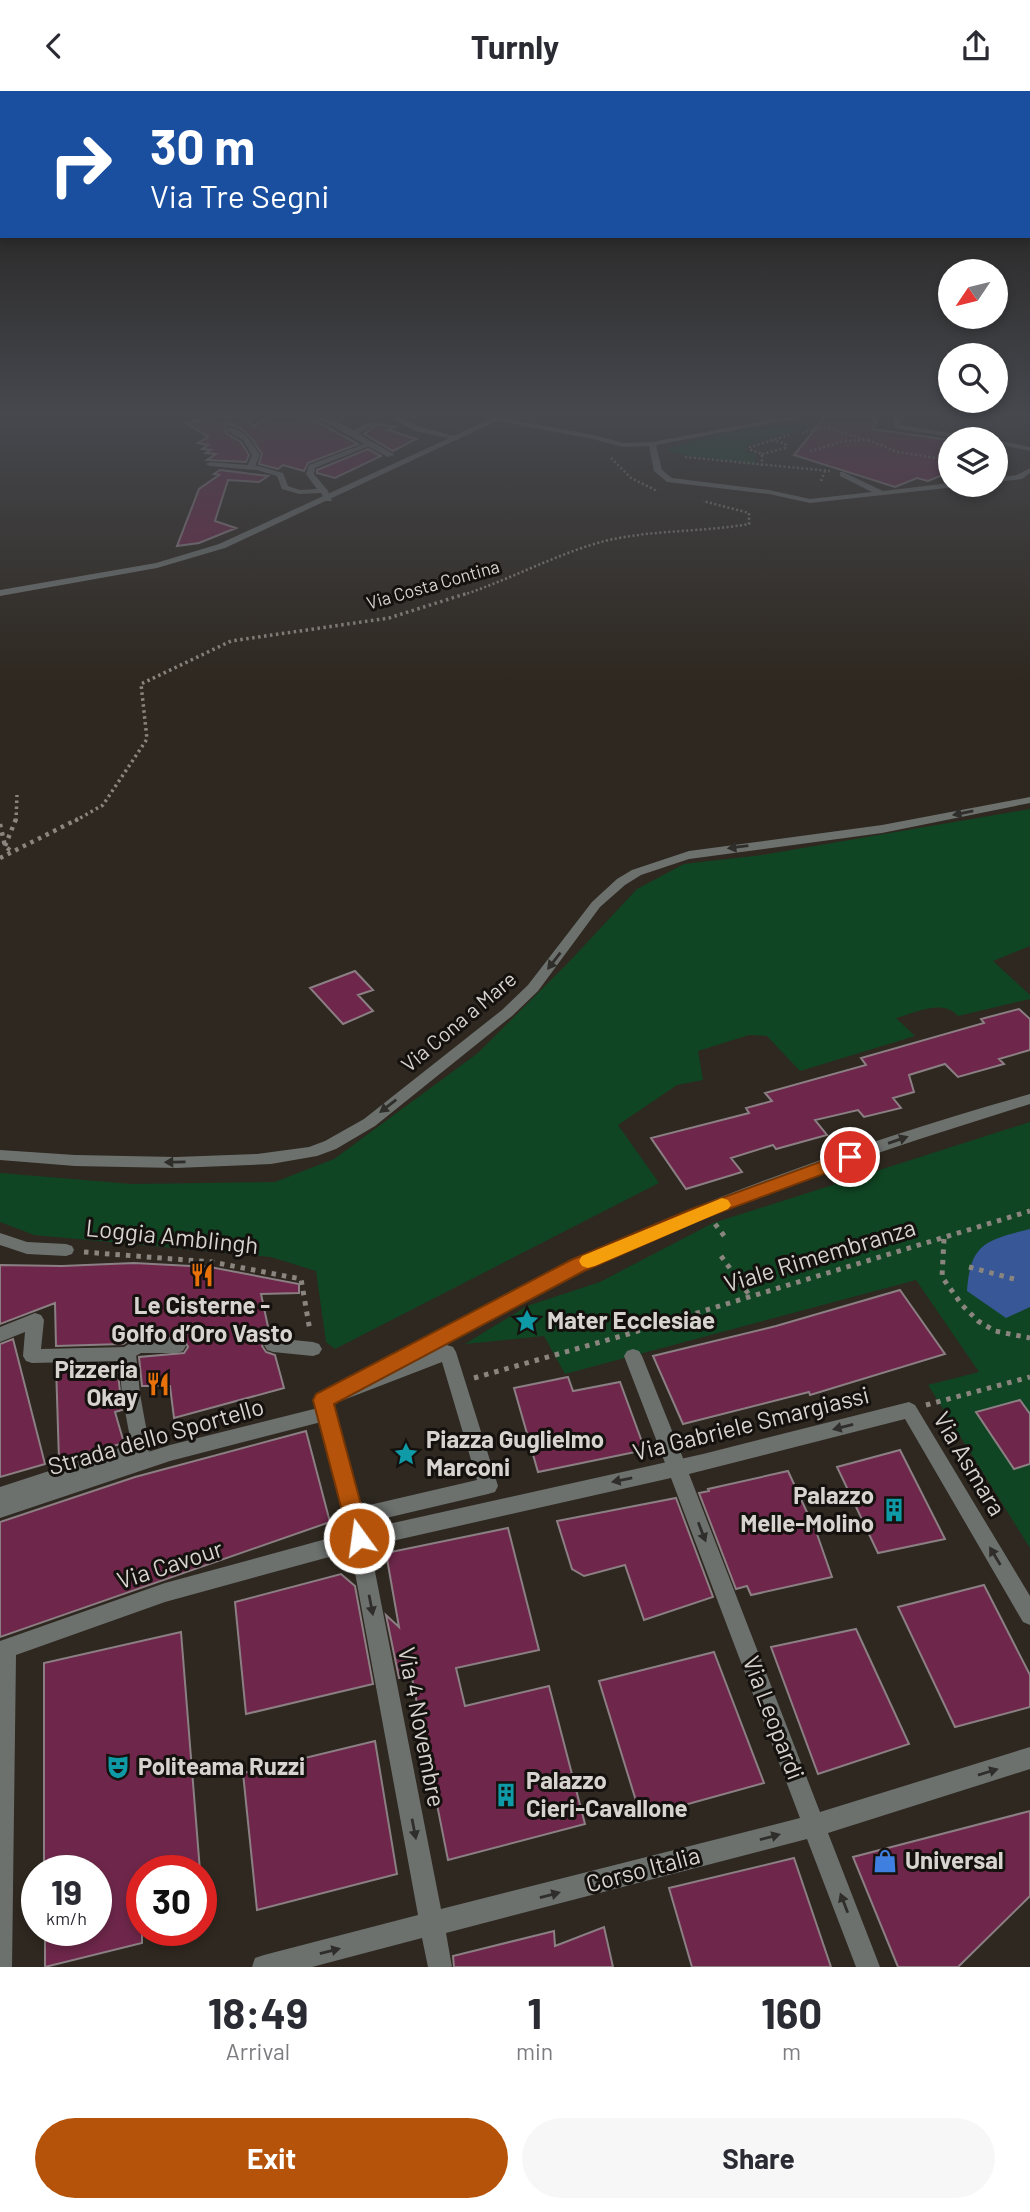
<!DOCTYPE html>
<meta charset="utf-8">
<style>
:root{--surface:#fff;--page:#f7f7f7;--text:#2b2b33;--muted:#7c7c81;--accent:#b45309}
body{margin:0;font-family:Barlow,sans-serif;background:var(--page);color:var(--text);height:100vh;display:flex;flex-direction:column;font-size:26px;white-space:nowrap}
*{box-sizing:border-box;margin:0}
p{font-size:23px;color:var(--muted)}
.icon{flex:none;width:38px;height:38px;fill:none;stroke:currentColor;stroke-width:2;stroke-linecap:round;stroke-linejoin:round}
.map{position:relative;height:1876px;overflow:hidden}
.drawer{display:flex;flex-direction:column;background:var(--surface);flex:1}
.drawer>*{flex:none}
.guide{position:absolute;left:0px;top:0px;width:1031px;height:147px;box-shadow:0 4px 10px #0003;background:#1a4fa0;color:#fff;overflow:hidden}
.needle{width:46px;rotate:235deg}
.controls{position:absolute;left:938px;top:168px;display:grid;gap:14px}
.controls a{display:grid;place-items:center;width:70px;height:70px;border-radius:50%;background:var(--surface);box-shadow:0 4px 10px #0003;font-size:35px}
.speed{position:absolute;left:21px;top:1764px;display:flex;gap:14px;font-size:35px;font-weight:700;text-align:center}
.speed>*{display:grid;place-content:center;width:91px;height:91px;border-radius:50%;background:var(--surface);box-shadow:0 4px 10px #0003;line-height:1}
.speed small{font-size:18px;font-weight:400}
.speed .limit{border:10px solid #d22;background:#fff;color:#111}
.pin{position:absolute;display:grid;place-items:center;width:60px;height:60px;color:#fff;margin:-30px;border:4px solid #fff;border-radius:50%;box-shadow:0 2px 7px #0007}
.me{position:absolute;width:77px;margin:-38px;rotate:346deg;stroke-linejoin:round;filter:drop-shadow(0 0 5px #0008)}
.turn{display:flex;align-items:center;gap:24px;height:147px;padding:0 35px;font-size:32px}
.turn .icon{width:91px;height:91px;stroke-width:2.5}
.turn b{display:block;font-size:49px;line-height:60px}
.eta{display:flex;justify-content:space-evenly;align-items:center;height:119px;text-align:center}
.eta b{font-size:42px;font-weight:700;line-height:49px}
.action{display:flex;gap:14px;margin-top:auto;padding:14px 35px}
.action a{flex:1;height:80px;border-radius:42px;background:var(--accent);color:#fff;font-size:28px;font-weight:700;line-height:80px;text-align:center}
.action a+a{background:var(--page);color:var(--text)}
header{display:flex;justify-content:space-between;align-items:center;height:91px;padding:0 35px;background:var(--surface);font-size:32px;font-weight:700}
.map>svg:first-child{display:block}
</style>
<header><svg class="icon" aria-label="back" viewBox="0 0 24 24"><path d="M15 5l-7 7 7 7"/></svg>Turnly<svg class="icon" aria-label="share" viewBox="0 0 24 24"><path d="M12 15V3M7 8l5-5 5 5M5 13v7h14v-7"/></svg></header>
<div class="map">
<svg width="1030" height="1876" viewBox="0 0 1030 1876">
<rect width="100%" height="100%" fill="#2e2820"/>
<path fill="#104523" d="M802 332 817 336 757 350 745 356 747 361 757 364 755 368 757 374 688 365 666 359C710 341 755 337 802 332Z
M1030 718V855L993 870 1030 904V908L958 925C943 907 915 922 896 927L915 945 800 980 767 945 749 944 698 960 703 989 677 994 618 1034 659 1092 335 1258 326 1251 316 1180 271 1166 34 1144 0 1131V1082L132 1093 275 1091 334 1068 478 962 567 873 637 798 684 773 762 764Z
M1030 1031V1457L928 1294 979 1281 916 1189 565 1283 544 1245 465 1253 527 1215 600 1191 713 1132Z"/>
<path fill="#385796" d="M1030 1138V1216L1006 1227 967 1200C970 1152 987 1149 1030 1138Z"/>
<path fill="#6e274a" stroke="#8b7f83" stroke-width="2" d="M212 326H241L255 335 267 326H299L316 330 358 353 308 372 304 380 283 374 278 378 259 373 262 363 252 348 240 337 228 333 224 336 226 342 241 351 249 364 246 371 207 369 216 363 206 362 211 359 202 358 208 354 198 352 208 346 186 332Z
M825 326H876L874 330H877L872 338 950 349V381L928 390 917 387 895 396 794 364Z
M378 333 395 336 388 339 416 348 393 360 364 343Z
M368 358 381 365 335 387 317 382V379Z
M220 379 268 385 259 391 228 389 215 430 236 437 199 452 177 455 199 398 219 384 214 383Z
M355 880 373 899 358 904 373 920 343 933 310 897Z
M1019 918 1030 928V959L999 968 1004 973 958 986 945 973 909 984 914 1001 893 1007 901 1017 864 1026 858 1019 815 1029 827 1044 776 1058 773 1054 731 1067 742 1081 686 1098 651 1047 749 1022 746 1017 772 1010 765 1002 866 974 861 967 984 932 981 928Z
M134 1172 210 1176 299 1193V1202L261 1203 270 1245 265 1248 262 1255 266 1261 275 1264 284 1297 174 1327 170 1295H142L139 1266 184 1262 188 1256 184 1248 137 1245 123 1253 56 1255 55 1212 0 1233V1174L62 1175Z
M900 1199 945 1263 810 1304 809 1301 683 1333 653 1265 776 1235Z
M13 1248 45 1373 0 1386V1253Z
M117 1273 122 1319 115 1321 124 1352 59 1370 56 1274Z
M568 1286 573 1300 620 1291 645 1359 538 1381 514 1297Z
M1020 1309 1030 1323V1373L1014 1378 976 1321Z
M306 1340 330 1431 0 1546V1431L135 1386Z
M900 1359 945 1448 878 1462 837 1376Z
M788 1380 817 1443 832 1486 751 1504 747 1495 736 1498 699 1402 709 1400 708 1398Z
M676 1407 713 1506 644 1529 625 1474 584 1485 572 1478 557 1430Z
M508 1437 539 1559 456 1577 465 1615 549 1595 585 1733 448 1769 412 1587H399L386 1524 399 1536 386 1462Z
M341 1483 355 1495 373 1593 246 1623 235 1511Z
M984 1494 1030 1584V1616L955 1636 898 1516Z
M856 1538 909 1653 818 1683 771 1556Z
M181 1541 200 1780H142V1852L45 1876V1839H96V1780H44V1572Z
M714 1561 764 1692 641 1726 599 1590Z
M375 1650 397 1783 257 1819 243 1682Z
M1030 1720V1805L958 1876H898L853 1766Z
M794 1767 831 1876H692L669 1797Z
M604 1836 613 1876H454L453 1865 554 1840 555 1855Z"/>
<g fill="none" stroke-linecap="round" stroke-linejoin="round">
<path stroke="#8a857e" stroke-width="2.5" stroke-dasharray="2 2.5" stroke-linecap="butt" d="M802 342 824 336 868 349 844 350 808 361
M868 349 898 361 950 369
M762 363 786 357 785 353 773 349
M685 366 830 380
M611 367 631 387 657 400
M762 375V363L749 358 750 356 789 344
M821 390 825 380
M463 504C508 489 549 467 594 453 644 438 698 442 749 433V422L703 410"/>
<path stroke="#8a857e" stroke-width="3.5" stroke-dasharray="2.5 3.5" stroke-linecap="butt" d="M16 730 17 704
M75 730 103 714 147 648 141 593 231 550 389 527 468 502"/>
<path stroke="#8a857e" stroke-width="4.5" stroke-dasharray="3.5 5" stroke-linecap="butt" d="M0 733 5 755 12 761
M5 755 16 728
M0 767 78 728"/>
<path stroke="#8a857e" stroke-width="5" stroke-dasharray="4.5 6" stroke-linecap="butt" d="M715 1133 725 1146
M944 1148 942 1186 962 1214 978 1230 995 1240 1030 1247
M84 1161 212 1171 301 1188 310 1240
M721 1165 750 1205
M969 1176 1014 1188
M474 1287 625 1244 1030 1120
M926 1314 1030 1286"/>
<path fill="#6d716e" fill-rule="evenodd" d="M390 326H399L420 336 461 347 457 349 415 340Z
M496 326 594 344 623 352 652 351 786 326H803L656 354 662 379 672 387 769 399 810 408 872 401 840 385V381H843L883 400 950 392 960 394 956 396 810 412 769 403 667 391 654 380 649 355 623 356 593 348 498 330 494 328Z
M894 326H901V334L984 348H967L898 338 894 336Z
M369 331 376 333 356 344 349 342Z
M227 336C244 338 252 351 260 364L254 378 247 376 252 364 243 349 227 340Z
M996 349 1030 356V360L996 353Z
M367 351H373L395 364 388 366 367 355Z
M1030 377V382L1022 388 996 391V387L1017 384Z
M273 1247 313 1251 319 1253 322 1258 319 1263 313 1265 273 1261 267 1259 264 1254 267 1249Z
M137 1248H177L183 1250 186 1255 183 1260 177 1262H141L127 1270 121 1268 118 1263 121 1258Z
M633 1258 639 1260 642 1265 687 1377 684 1383 677 1385 670 1383 667 1377 624 1265 627 1260Z
M131 1295 137 1298 140 1303 150 1358 148 1364 141 1366 134 1364 132 1358 122 1303 125 1298Z"/>
<path fill="#6d716e" fill-rule="evenodd" d="M0 1142 27 1151 66 1153 72 1155 74 1159 72 1163 66 1165 27 1163 0 1154Z
M326 1315 333 1318 335 1323 333 1328 170 1370 0 1427V1409L170 1354Z"/>
<path fill="#6d716e" fill-rule="evenodd" d="M313 326C334 326 357 340 374 353L315 377 314 383 328 400 332 410H326L321 402 299 403 282 398 277 385 257 379 210 375 206 373 210 371 258 375 283 382 288 395 300 399 317 398 306 383 309 374 364 353 332 335Z
M1030 706V712L882 742 689 768 641 784 625 794 600 816 538 900 512 925 375 1035 336 1058 317 1065 271 1073 176 1077 75 1075 0 1069V1059L75 1064 176 1066 257 1063 309 1056 325 1050 364 1028 502 919 528 894 592 811 617 788 632 779 689 760 882 734Z
M1030 1003V1013C898 1054 767 1097 641 1152 569 1183 502 1221 433 1259L447 1254 453 1256 456 1261 498 1395 495 1401 488 1403 365 1432 366 1438 703 1363 909 1311 915 1314 1030 1505V1534L1023 1531 905 1328 689 1383 820 1721 1030 1656V1678L828 1742 880 1876H856L807 1748 446 1842 452 1876H428L422 1847 312 1876H252L255 1867 264 1864 418 1824 351 1460 165 1511 16 1564 12 1876H0V1550L165 1492 348 1442 314 1309 317 1304 379 1280 377 1276 380 1271C444 1237 506 1200 572 1170 719 1101 874 1047 1030 1003ZM442 1271 477 1389 361 1416 333 1313ZM671 1387 800 1727 441 1818 370 1455Z
M35 1222 41 1224 44 1229 41 1258 127 1256 133 1258 136 1263 140 1303 137 1308 131 1311 125 1308 122 1303 119 1270 32 1272 26 1270 23 1265 25 1241 0 1251V1236Z
M141 1350 148 1352 150 1358 148 1364 0 1414V1396Z"/>
<path fill="#6d716e" fill-rule="evenodd" d="M495 326H505L225 457 157 477 0 505V499L156 472 219 453Z"/>
</g>
<defs><path id="oneway-solid" d="M-6-.8H1V-3.2L6.5 0L1 3.2V.8H-6Z" transform="scale(1.75)"/></defs>
<g fill="#2f2e2b">
<use href="#oneway-solid" transform="translate(963 722) rotate(169)"/>
<use href="#oneway-solid" transform="translate(738 756) rotate(173)"/>
<use href="#oneway-solid" transform="translate(554 870) rotate(128)"/>
<use href="#oneway-solid" transform="translate(388 1015) rotate(142)"/>
<use href="#oneway-solid" transform="translate(898 1049) rotate(-19)"/>
<use href="#oneway-solid" transform="translate(175 1071) rotate(179)"/>
<use href="#oneway-solid" transform="translate(843 1336) rotate(166)"/>
<use href="#oneway-solid" transform="translate(622 1389) rotate(168)"/>
<use href="#oneway-solid" transform="translate(702 1441) rotate(69)"/>
<use href="#oneway-solid" transform="translate(995 1465) rotate(-121)"/>
<use href="#oneway-solid" transform="translate(371 1514) rotate(79)"/>
<use href="#oneway-solid" transform="translate(988 1681) rotate(-17)"/>
<use href="#oneway-solid" transform="translate(414 1738) rotate(79)"/>
<use href="#oneway-solid" transform="translate(770 1746) rotate(-15)"/>
<use href="#oneway-solid" transform="translate(550 1804) rotate(-15)"/>
<use href="#oneway-solid" transform="translate(844 1812) rotate(-111)"/>
<use href="#oneway-solid" transform="translate(330 1860) rotate(-14)"/>
</g>
<linearGradient id="sky" x2="0" y2="1"><stop stop-color="#191612"/><stop offset="0.55" stop-color="#46484e"/><stop offset="1" stop-color="#46484e" stop-opacity="0"/></linearGradient>
<rect width="1030" height="589" fill="url(#sky)"/>
<path fill="#b45309" stroke="#753606" stroke-width="2" d="M850 1060 856 1062 859 1066 856 1071 702 1128 584 1180 334 1313 370 1447 367 1454 359 1457 351 1454 313 1309 316 1303 571 1169 689 1119Z"/>
<path fill="#f59e0b" d="M722 1107 728 1109 731 1114 728 1118 595 1175 588 1177 582 1175 579 1170 582 1165Z"/>
<defs>
<g id="restaurant-bare" transform="scale(1.89)"><path d="M-5-6h1v4h1v-4h1v4h1v-4h1v5L-1.5 .5V6h-2V.5L-5-1ZM5-6V6H3V1.5H1.5Q1.5-4 5-6Z" fill="#e8710a" stroke="#14110e" stroke-width="2.5" paint-order="stroke"/></g>
<g id="sight-bare" transform="scale(1.89)"><path d="M0-6L1.8-2.2L6-1.7L2.9 1.2L3.7 5.4L0 3.3L-3.7 5.4L-2.9 1.2L-6-1.7L-1.8-2.2Z" fill="#0f9aa8" stroke="#14110e" stroke-width="2.5" paint-order="stroke"/></g>
<g id="building-bare" transform="scale(1.89)"><path d="M-4-6H4V6H1V3H-1V6H-4ZM-2.5-4.3h1.7v1.8h-1.7ZM.8-4.3h1.7v1.8H.8ZM-2.5-1h1.7V.8h-1.7ZM.8-1h1.7V.8H.8Z" fill="#0f9aa8" stroke="#14110e" stroke-width="2.5" paint-order="stroke"/></g>
<g id="theatre-bare" transform="scale(1.89)"><path d="M-5-5.5Q0-4 5-5.5V0Q5 5 0 6Q-5 5-5 0ZM-3.3-2.5H-1v1.5H-3.3ZM1-2.5H3.3v1.5H1ZM-2.8 1Q0 5.5 2.8 1Z" fill="#0f9aa8" stroke="#14110e" stroke-width="2.5" paint-order="stroke"/></g>
<g id="shop-bare" transform="scale(1.89)"><path d="M-5-2.5h2.3a2.7 3.5 0 0 1 5.4 0H5L5.5 6h-11ZM-1.5-2.5h3a1.5 2.3 0 0 0-3 0Z" fill="#3f7fe0" stroke="#14110e" stroke-width="2.5" paint-order="stroke"/></g>
</defs>
<g fill-rule="evenodd">
<use href="#restaurant-bare" x="202" y="1184"/>
<use href="#sight-bare" x="527" y="1230"/>
<use href="#restaurant-bare" x="158" y="1293"/>
<use href="#sight-bare" x="406" y="1363"/>
<use href="#building-bare" x="894" y="1419"/>
<use href="#theatre-bare" x="118" y="1676"/>
<use href="#building-bare" x="506" y="1704"/>
<use href="#shop-bare" x="885" y="1770"/>
</g>
<g text-anchor="middle" stroke-width="6" stroke-linejoin="round" paint-order="stroke">
<g font-size="18" fill="#d7d3ce" stroke="#14110e">
<text transform="translate(433 494) rotate(-16)" y="6">Via Costa Contina</text>
</g>
<g font-size="21" fill="#d7d3ce" stroke="#14110e">
<text transform="translate(459 931) rotate(-40)" y="7">Via Cona a Mare</text>
</g>
<g font-size="24" fill="#d7d3ce" stroke="#14110e">
<text transform="translate(172 1146) rotate(6)" y="8">Loggia Amblingh</text>
<text transform="translate(820 1165) rotate(-17)" y="8">Viale Rimembranza</text>
<text transform="translate(751 1333) rotate(-14)" y="8">Via Gabriele Smargiassi</text>
<text transform="translate(156 1346) rotate(-16)" y="8">Strada dello Sportello</text>
<text transform="translate(969 1373) rotate(59)" y="8">Via Asmara</text>
<text transform="translate(170 1474) rotate(-18)" y="8">Via Cavour</text>
<text transform="translate(773 1627) rotate(69)" y="8">Via Leopardi</text>
<text transform="translate(421 1636) rotate(79)" y="8">Via 4 Novembre</text>
<text transform="translate(643 1779) rotate(-15)" y="8">Corso Italia</text>
</g>
<g font-size="24" font-weight="bold" fill="#d7d3ce" stroke="#14110e" text-anchor="start">
<text x="202" y="1223" text-anchor="middle">Le Cisterne -<tspan x="202" dy="28">Golfo d’Oro Vasto</tspan></text>
<text x="547" y="1238">Mater Ecclesiae</text>
<text x="138" y="1287" text-anchor="end">Pizzeria<tspan x="138" dy="28">Okay</tspan></text>
<text x="426" y="1357">Piazza Guglielmo<tspan x="426" dy="28">Marconi</tspan></text>
<text x="874" y="1413" text-anchor="end">Palazzo<tspan x="874" dy="28">Melle-Molino</tspan></text>
<text x="138" y="1684">Politeama Ruzzi</text>
<text x="526" y="1698">Palazzo<tspan x="526" dy="28">Cieri-Cavallone</tspan></text>
<text x="905" y="1778">Universal</text>
</g>
</g>
</svg>
<div class="controls">
<a><svg class="needle" viewBox="-14 -14 28 28"><path d="M0-13l5 13h-10z" fill="#e53935"/><path d="M0 13l5-13h-10z" fill="#7c7c81"/></svg></a>
<a><svg class="icon" aria-label="search" viewBox="0 0 24 24"><circle cx="10" cy="10" r="6"/><path d="M15 15l6 6"/></svg></a>
<a><svg class="icon" aria-label="layers" viewBox="0 0 24 24"><path d="M12 4l9 5-9 5-9-5zM3 14l9 5 9-5"/></svg></a>
</div>
<div class="speed"><div>19<small>km/h</small></div><div class="limit">30</div></div>
<div class="pin" style="left:850px;top:1066px;background:#d93025"><svg class="icon" aria-label="arrive" viewBox="0 0 24 24"><path d="M6 21V4h12l-3 4 3 4H6"/></svg></div>
<svg class="me" style="left:359px;top:1447px" viewBox="-20 -20 40 40"><circle r="17" fill="#b45309" stroke="#fff" stroke-width="3"/><path d="M0-11L8 9 0 5-8 9z" fill="#fff"/></svg>
<div class="guide">
<div class="turn"><svg class="icon" aria-label="right" viewBox="0 0 24 24"><path d="M7 20v-9h11M14 6l5 5-5 5"/></svg><div><b>30 m</b>Via Tre Segni</div></div>
</div>
</div>
<section class="drawer">
<div class="eta">
<div><b>18:49</b><p>Arrival</p></div>
<div><b>1</b><p>min</p></div>
<div><b>160</b><p>m</p></div>
</div>
<div class="action"><a>Exit</a><a>Share</a></div>
</section>
